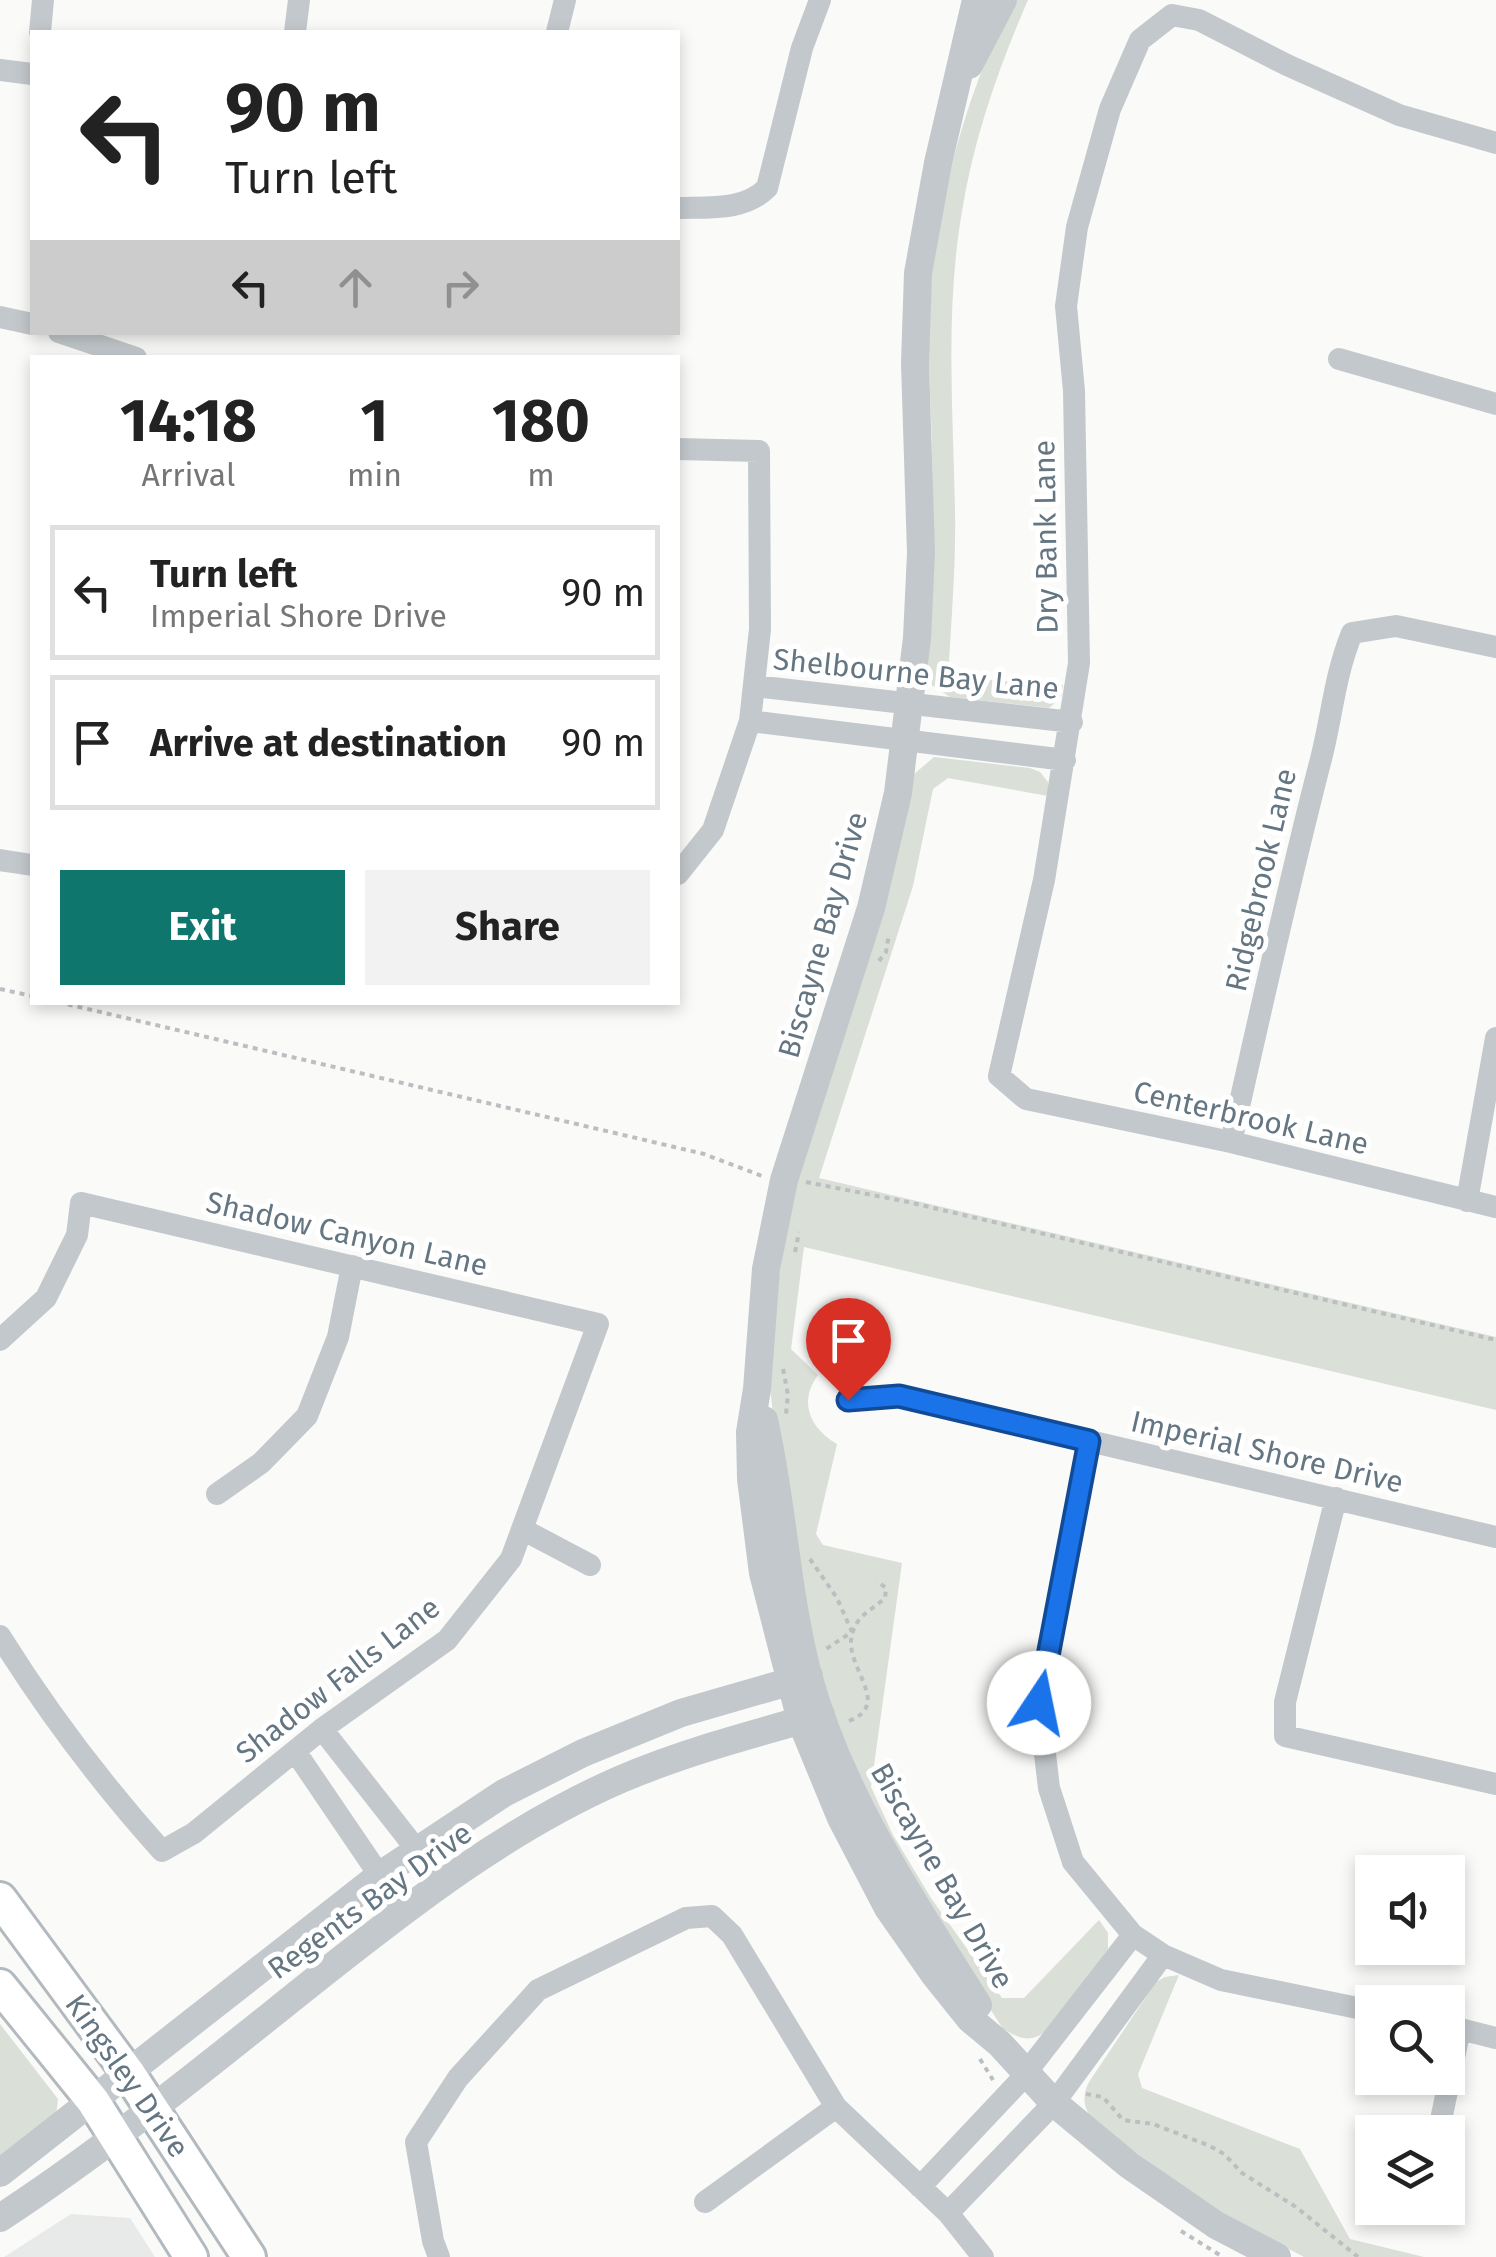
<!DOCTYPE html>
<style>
:root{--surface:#fff;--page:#f2f2f2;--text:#222;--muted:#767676;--line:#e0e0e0;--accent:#0f766e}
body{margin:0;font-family:"Fira Sans",sans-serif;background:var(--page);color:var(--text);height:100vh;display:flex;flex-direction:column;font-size:38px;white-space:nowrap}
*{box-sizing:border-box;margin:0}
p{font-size:32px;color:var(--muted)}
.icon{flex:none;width:55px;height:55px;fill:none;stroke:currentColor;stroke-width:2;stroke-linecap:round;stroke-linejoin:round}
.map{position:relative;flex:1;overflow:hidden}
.sheet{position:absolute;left:30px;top:355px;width:650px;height:650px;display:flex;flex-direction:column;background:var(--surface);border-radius:0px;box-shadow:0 5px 15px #0003}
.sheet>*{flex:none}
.top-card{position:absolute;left:30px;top:30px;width:650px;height:305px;border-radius:0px;box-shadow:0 5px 15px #0003;background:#fff;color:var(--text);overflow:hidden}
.fabs{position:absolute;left:1355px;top:1855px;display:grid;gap:20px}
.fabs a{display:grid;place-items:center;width:110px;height:110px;border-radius:0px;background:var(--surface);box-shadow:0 5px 15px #0003;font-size:50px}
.pin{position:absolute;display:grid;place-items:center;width:85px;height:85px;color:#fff;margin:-102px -42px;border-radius:50% 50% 50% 0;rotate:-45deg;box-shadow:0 0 10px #0007}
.pin .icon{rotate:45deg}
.me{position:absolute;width:110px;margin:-55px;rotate:11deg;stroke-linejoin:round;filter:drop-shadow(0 0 8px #0008)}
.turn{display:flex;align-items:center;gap:35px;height:210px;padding:0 30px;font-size:45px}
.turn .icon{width:130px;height:130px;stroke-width:2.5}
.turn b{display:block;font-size:70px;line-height:85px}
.lanes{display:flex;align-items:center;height:95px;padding:0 30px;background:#0003;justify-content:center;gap:50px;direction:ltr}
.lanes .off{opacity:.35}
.eta{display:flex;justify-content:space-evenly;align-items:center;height:170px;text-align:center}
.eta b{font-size:60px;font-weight:700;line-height:70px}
.primary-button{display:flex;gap:20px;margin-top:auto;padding:20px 30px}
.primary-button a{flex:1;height:115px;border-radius:0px;background:var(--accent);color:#fff;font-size:40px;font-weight:700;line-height:115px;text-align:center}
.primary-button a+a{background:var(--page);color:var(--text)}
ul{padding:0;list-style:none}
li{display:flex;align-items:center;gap:30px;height:135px;margin:0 20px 15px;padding:0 10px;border:5px solid var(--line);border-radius:0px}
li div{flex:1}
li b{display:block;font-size:38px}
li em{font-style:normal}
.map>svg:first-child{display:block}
</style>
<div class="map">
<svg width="1496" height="2257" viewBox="0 0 1496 2257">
<rect width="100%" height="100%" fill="#fafaf8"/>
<path fill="#e8e9e9" d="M71 2214 130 2218 155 2257H4Z"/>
<path fill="#dadfd7" d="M1012 0H1028C998 69 974 138 962 211 945 310 953 410 955 509 956 560 952 611 949 662L962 678 1063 685 1061 698 1049 708 950 697 930 684 927 670C930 597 933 524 932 450 931 387 924 323 933 260 946 169 972 84 1012 0Z
M934 757 1030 768 1040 772 1048 782V796L948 778 933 789 913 886 819 1178 1496 1337V1410L804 1247 791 1349 818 1375C798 1402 810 1428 837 1444L816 1534 823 1545 902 1563 871 1787 893 1835 931 1898 1002 1998H1024L1099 1920 1108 1933V1949C1092 1971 1058 2034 1032 2038 1020 2040 1013 2034 1003 2029L912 1887 880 1831 824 1690 780 1478 770 1387 773 1311 797 1173 913 775Z
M1179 1975 1138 2074 1142 2088 1300 2149 1350 2239 1424 2257H1304L1217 2211 1094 2122C1084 2109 1081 2097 1089 2082L1156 1982 1165 1977Z
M0 2024 58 2099 55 2124 0 2168Z"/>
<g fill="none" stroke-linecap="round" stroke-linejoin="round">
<g stroke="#b3babf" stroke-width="38">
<path id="secondary" d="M0 1899 129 2074 249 2257
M0 1986 93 2101 191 2257"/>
</g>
<path stroke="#bbbfc2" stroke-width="4" stroke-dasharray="5 5" stroke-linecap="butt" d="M879 961 886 952 889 934
M0 989 32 996
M58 1002 704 1154 762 1176
M806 1182 908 1202 1496 1340
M795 1252 799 1232
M783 1369 788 1395 786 1414
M810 1559 837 1598 852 1632 826 1649
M849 1721C895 1703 840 1665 853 1631 859 1614 872 1610 885 1598L886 1588 877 1581
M980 2059 993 2080
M1086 2094 1103 2097 1123 2120 1153 2124 1210 2146 1224 2154 1242 2173 1296 2207 1358 2257
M1181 2231 1223 2257"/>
<path stroke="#c3c8cc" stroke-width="22" d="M40 32 43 0
M295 32 299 0
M557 32 565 0
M0 70 32 74
M1496 143 1399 115 1287 65 1199 20 1172 15 1140 40 1110 109 1077 227 1066 306 1074 391 1079 663 1044 880 999 1076 1026 1099 1231 1142 1496 1207
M678 208C709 207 744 211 767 188L802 48 820 0
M0 317 32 324
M59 332 136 358
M1339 359 1496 404
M678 449 759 451 760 629 750 721 713 830 678 874
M754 686 1072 722
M750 721 1065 760
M0 860 32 865
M1231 1142C1260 1014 1288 886 1321 759 1332 716 1335 674 1352 633L1396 626 1496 647
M1467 1201 1496 1038
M0 1340 46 1298 77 1235 81 1203 598 1324 511 1559 447 1640 322 1729 194 1833 162 1851C102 1784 48 1713 0 1636
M848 1400 899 1396 1496 1537
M1089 1441 1039 1703 1049 1788 1073 1862 1133 1935 1163 1955 1221 1980 1372 2011
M217 1494 261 1463 307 1416 338 1337 352 1266
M1336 1498 1285 1702V1736L1496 1784
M522 1529 590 1565
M322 1729 442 1882
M295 1751 403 1910
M1448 2026 1496 2038
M1442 2115 1460 2029
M920 2187 1018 2083 1133 1935
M705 2202 836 2107
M948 2213 1054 2103 1163 1955
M439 2257 433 2241 416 2142 458 2078 538 1990 686 1918 712 1916 732 1935 836 2107 948 2213 983 2257"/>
<path stroke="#c3c8cc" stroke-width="28" d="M976 0 938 163 918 273 915 363 921 553 917 638 898 793 871 908 784 1180 766 1269 757 1389 750 1432 751 1479 763 1573 801 1721 841 1818 888 1908 934 1974 970 2019 1000 2044 1054 2103 1129 2165 1216 2225 1277 2257
M969 65 1003 0
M764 1420C783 1504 786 1591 808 1675 841 1796 912 1900 978 2005
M0 2173 379 1876 504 1793 583 1753 681 1713 809 1676
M0 2218C110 2146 212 2062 315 1980 410 1905 507 1829 619 1780 684 1752 753 1734 821 1715"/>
<use href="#secondary" stroke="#fff" stroke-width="32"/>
</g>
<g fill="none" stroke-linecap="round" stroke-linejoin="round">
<g stroke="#114b97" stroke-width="25">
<path id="route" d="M848 1400 899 1396 1089 1441 1039 1703"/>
</g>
<use href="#route" stroke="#1a73e8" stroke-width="18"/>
</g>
<g text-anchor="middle" stroke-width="10" stroke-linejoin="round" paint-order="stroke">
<g font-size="30" fill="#657683" stroke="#fff">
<text transform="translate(1046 537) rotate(-91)" y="10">Dry Bank Lane</text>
<text transform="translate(916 674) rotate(6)" y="10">Shelbourne Bay Lane</text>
<text transform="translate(1261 880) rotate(-77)" y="10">Ridgebrook Lane</text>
<text transform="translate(823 935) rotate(-74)" y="10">Biscayne Bay Drive</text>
<text transform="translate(1251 1118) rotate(13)" y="10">Centerbrook Lane</text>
<text transform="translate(347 1234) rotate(13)" y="10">Shadow Canyon Lane</text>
<text transform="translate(1267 1452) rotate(13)" y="10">Imperial Shore Drive</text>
<text transform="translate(338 1680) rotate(-38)" y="10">Shadow Falls Lane</text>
<text transform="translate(942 1876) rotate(60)" y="10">Biscayne Bay Drive</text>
<text transform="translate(370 1901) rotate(-36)" y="10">Regents Bay Drive</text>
<text transform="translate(127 2076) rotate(55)" y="10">Kingsley Drive</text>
</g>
</g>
</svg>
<div class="fabs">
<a><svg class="icon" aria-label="sound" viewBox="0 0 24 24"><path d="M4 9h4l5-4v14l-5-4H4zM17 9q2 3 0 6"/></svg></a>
<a><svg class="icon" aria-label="search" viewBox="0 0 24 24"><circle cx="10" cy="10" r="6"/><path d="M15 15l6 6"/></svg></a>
<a><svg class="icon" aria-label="layers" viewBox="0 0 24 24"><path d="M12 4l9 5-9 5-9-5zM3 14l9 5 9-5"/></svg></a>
</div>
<div class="pin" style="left:848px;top:1400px;background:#d93025"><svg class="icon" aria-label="arrive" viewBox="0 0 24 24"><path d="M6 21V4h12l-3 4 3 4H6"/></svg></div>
<svg class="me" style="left:1039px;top:1703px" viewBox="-20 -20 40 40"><circle r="19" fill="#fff"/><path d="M0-13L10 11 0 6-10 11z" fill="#1a73e8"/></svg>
<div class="top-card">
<div class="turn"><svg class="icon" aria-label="left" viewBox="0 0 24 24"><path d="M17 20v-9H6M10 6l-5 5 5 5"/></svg><div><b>90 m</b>Turn left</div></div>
<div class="lanes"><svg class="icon" aria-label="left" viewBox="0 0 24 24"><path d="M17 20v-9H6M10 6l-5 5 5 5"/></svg><svg class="icon off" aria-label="ahead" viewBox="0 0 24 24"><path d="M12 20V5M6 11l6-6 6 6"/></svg><svg class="icon off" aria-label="right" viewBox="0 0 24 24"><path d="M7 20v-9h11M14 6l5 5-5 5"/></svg></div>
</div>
<section class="sheet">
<div class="eta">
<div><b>14:18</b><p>Arrival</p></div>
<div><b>1</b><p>min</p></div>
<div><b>180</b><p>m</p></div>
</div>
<ul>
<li><svg class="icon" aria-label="left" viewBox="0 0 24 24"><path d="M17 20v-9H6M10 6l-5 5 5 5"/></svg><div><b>Turn left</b><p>Imperial Shore Drive</p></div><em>90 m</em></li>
<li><svg class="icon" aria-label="arrive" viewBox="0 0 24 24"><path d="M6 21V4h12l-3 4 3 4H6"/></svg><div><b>Arrive at destination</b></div><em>90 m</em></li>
</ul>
<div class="primary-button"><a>Exit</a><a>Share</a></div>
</section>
</div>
